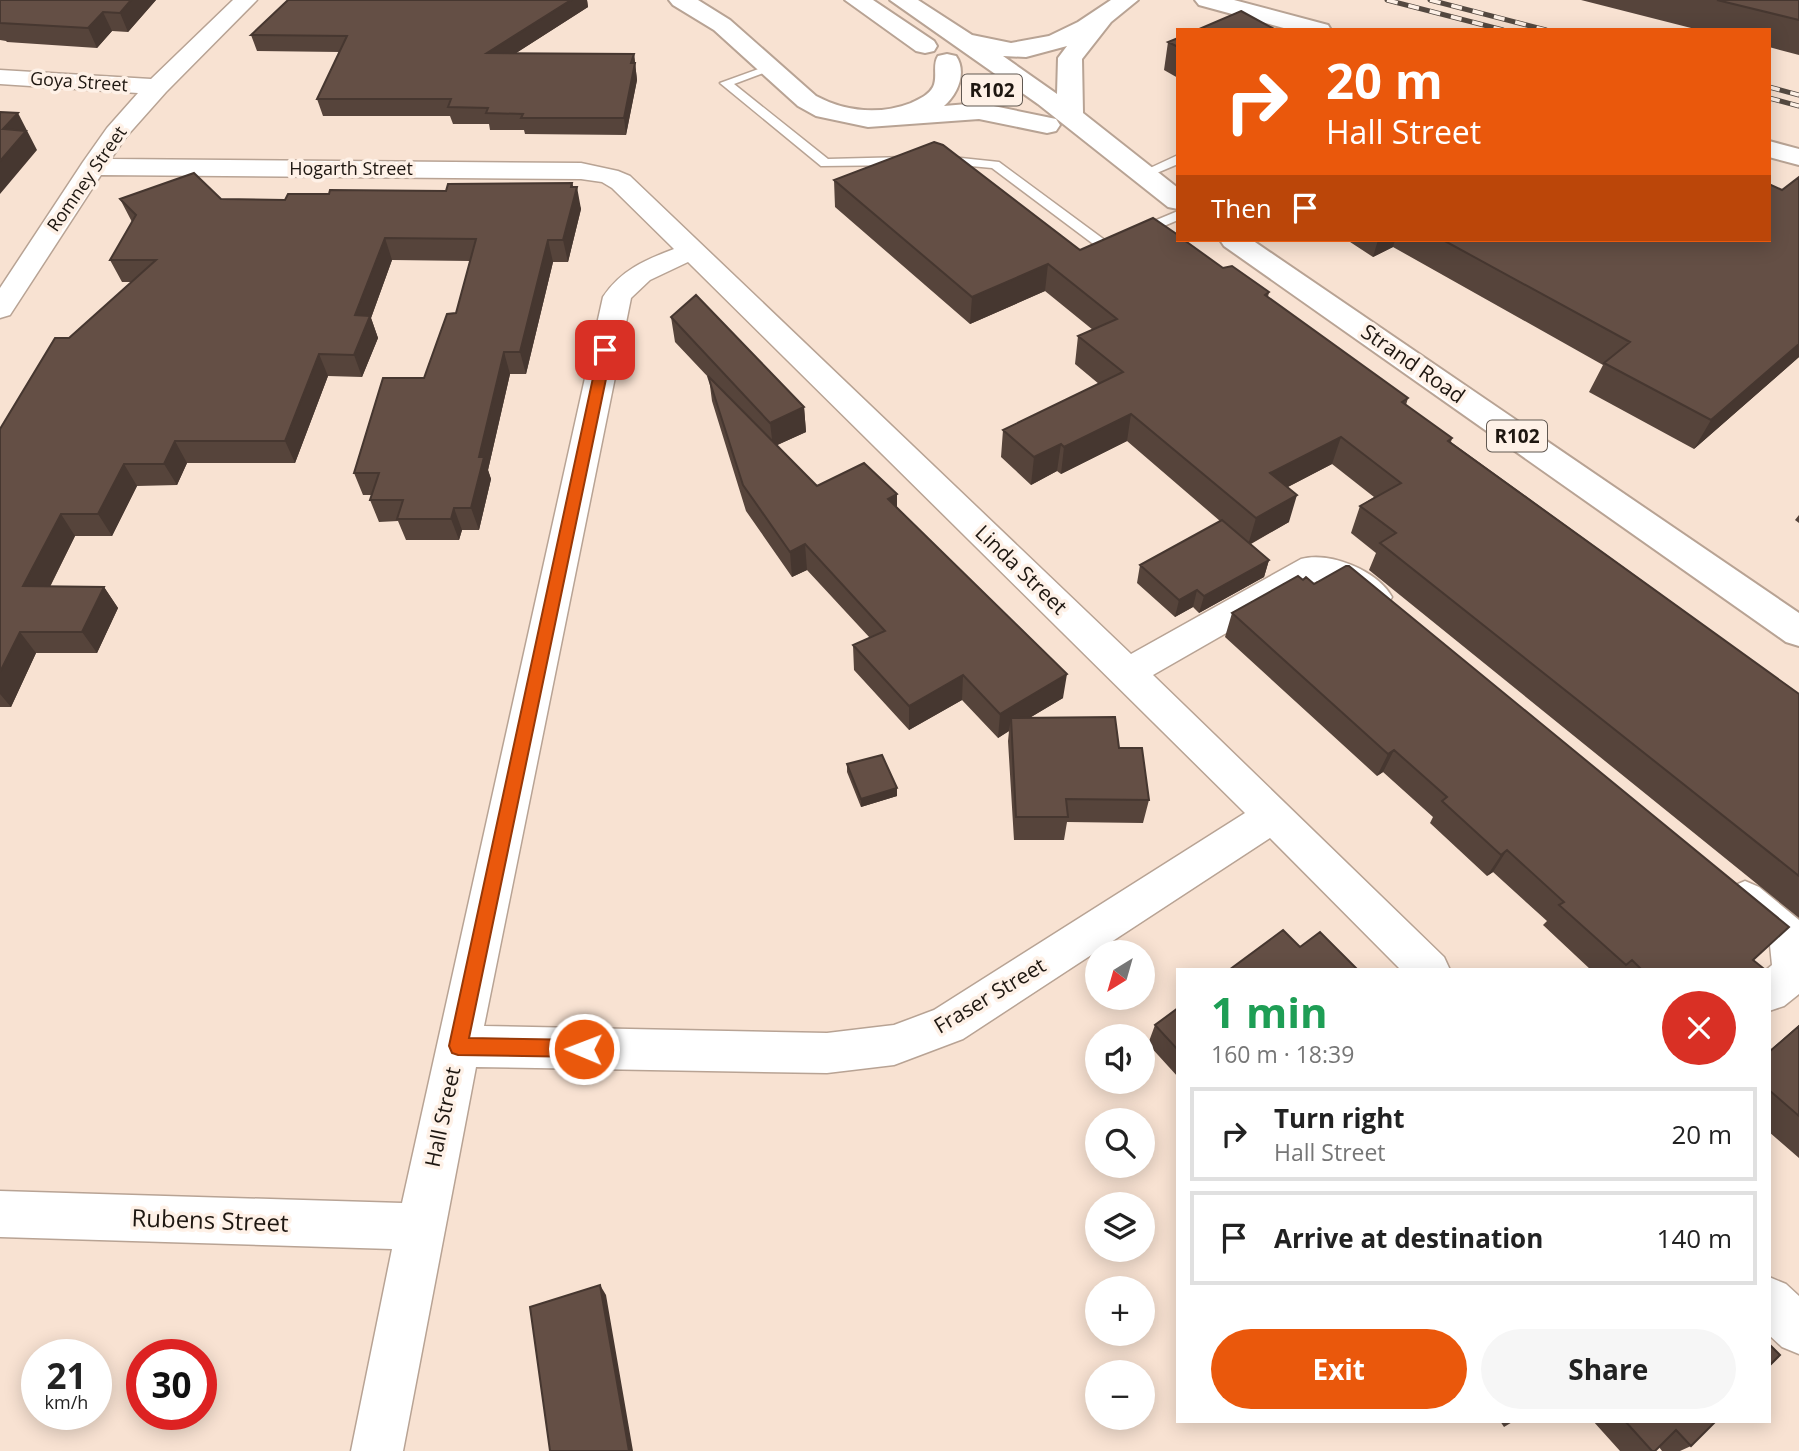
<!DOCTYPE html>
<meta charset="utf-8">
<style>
:root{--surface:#fff;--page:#f6f6f6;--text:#222;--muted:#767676;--line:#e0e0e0;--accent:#ea580c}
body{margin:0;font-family:"Open Sans",sans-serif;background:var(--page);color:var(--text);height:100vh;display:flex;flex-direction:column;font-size:26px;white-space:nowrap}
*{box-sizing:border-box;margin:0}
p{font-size:23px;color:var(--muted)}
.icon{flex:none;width:38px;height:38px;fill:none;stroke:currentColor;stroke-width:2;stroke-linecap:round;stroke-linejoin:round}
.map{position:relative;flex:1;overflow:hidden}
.details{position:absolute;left:1176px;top:968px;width:595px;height:455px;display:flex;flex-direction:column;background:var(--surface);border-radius:0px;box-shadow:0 4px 18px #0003}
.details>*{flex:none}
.top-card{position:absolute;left:1176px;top:28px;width:595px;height:214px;border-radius:0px;box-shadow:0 4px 18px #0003;background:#ea580c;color:#fff;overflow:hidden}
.needle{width:46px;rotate:217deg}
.buttons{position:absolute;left:1085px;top:940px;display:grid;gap:14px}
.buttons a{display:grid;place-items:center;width:70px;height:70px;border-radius:50%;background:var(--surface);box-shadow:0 4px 18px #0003;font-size:35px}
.speed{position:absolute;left:21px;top:1339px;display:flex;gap:14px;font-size:35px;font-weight:700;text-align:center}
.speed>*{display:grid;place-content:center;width:91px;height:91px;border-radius:50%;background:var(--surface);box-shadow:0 4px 18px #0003;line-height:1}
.speed small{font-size:18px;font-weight:400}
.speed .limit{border:10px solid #d22;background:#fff;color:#111}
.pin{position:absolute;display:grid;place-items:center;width:60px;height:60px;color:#fff;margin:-30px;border-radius:14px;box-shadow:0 4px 10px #0006}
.me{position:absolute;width:77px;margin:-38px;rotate:271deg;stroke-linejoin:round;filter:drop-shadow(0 0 5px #0008)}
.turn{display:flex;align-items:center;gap:24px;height:147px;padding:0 35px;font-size:32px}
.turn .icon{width:91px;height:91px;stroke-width:2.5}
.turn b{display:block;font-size:49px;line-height:60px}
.then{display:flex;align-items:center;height:66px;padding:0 35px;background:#0003;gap:14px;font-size:26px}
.round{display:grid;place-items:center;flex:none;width:74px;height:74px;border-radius:37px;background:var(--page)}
.head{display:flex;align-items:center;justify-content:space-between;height:119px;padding:0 35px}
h1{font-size:42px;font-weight:700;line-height:52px;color:#1e9e55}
.button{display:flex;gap:14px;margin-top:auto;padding:14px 35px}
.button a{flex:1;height:80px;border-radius:42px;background:var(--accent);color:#fff;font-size:28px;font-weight:700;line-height:80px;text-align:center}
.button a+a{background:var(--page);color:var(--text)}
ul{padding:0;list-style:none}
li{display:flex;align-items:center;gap:21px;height:94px;margin:0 14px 10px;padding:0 21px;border:4px solid var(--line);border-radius:0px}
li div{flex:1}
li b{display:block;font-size:26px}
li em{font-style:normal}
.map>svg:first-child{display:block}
</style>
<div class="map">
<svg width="1799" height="1451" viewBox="0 0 1799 1451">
<rect width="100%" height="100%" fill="#f8e2d2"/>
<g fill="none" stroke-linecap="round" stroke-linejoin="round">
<g stroke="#b8a394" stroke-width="3">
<path id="lane" d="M767 66 777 68 734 84 828 159 907 157 913 161 907 165 821 166 720 83Z
M1178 155V164L1145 178 1135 175Z
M942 156 999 162 1106 241 1178 211V220L1110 249H1100L992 168 938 163 936 160Z"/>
</g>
<g stroke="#b8a394" stroke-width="3">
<path id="street" d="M233 0H257L166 92 126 137 111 159 581 163 618 171 630 176 1131 654 1301 559C1330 551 1378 571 1392 597L1387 606C1366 612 1360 601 1343 590 1336 585 1325 584 1317 581L1153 675 1444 957 1450 970H1401L1270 838 963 1039 894 1065 827 1073 476 1067 403 1451H351L392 1249 0 1237V1191L402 1203 603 297C621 270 645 260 674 249L612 188 602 182 581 179 101 175 10 315 0 318V288L83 162 107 128 138 93 0 84V70L151 79ZM688 262 1245 813 934 1010 894 1025 827 1033 484 1026 631 298 650 280Z
M1745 881 1759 887 1799 920V994L1784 1006 1769 1011V970H1766L1772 965 1770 945 1731 911 1725 899 1731 887Z
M1769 1277 1786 1284 1799 1296V1354L1782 1347 1769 1335Z"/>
</g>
<g stroke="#b8a394" stroke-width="4">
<path id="secondary" d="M669 0H698L730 20 816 96C846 112 880 115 911 103 919 99 929 95 933 87 938 77 932 65 938 56L947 54 956 56C967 72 958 94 944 106L979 103 1056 119 1060 125 1056 131 1047 133 979 119 868 127 816 116 798 106 714 30 673 5Z
M1195 0H1234L1328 25 1331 30H1291L1199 5Z
M1769 141 1799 149V165L1769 157Z"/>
</g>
<g stroke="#b8a394" stroke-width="4">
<path id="primary" d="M845 0H873L934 41 937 46 934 51 925 53 916 51Z
M890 0H918L972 35 1011 43 1049 36 1078 22 1111 0H1138L1111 22 1082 59 1083 113 1178 188V209L1168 207 1038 104ZM1067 46 1058 58 1057 94 1003 56 1026 57Z
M1220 240H1252L1799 613V646L1786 642 1224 246Z"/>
</g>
<use href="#lane" fill="#fff" fill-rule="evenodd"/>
<use href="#street" fill="#fff" fill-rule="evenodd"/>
<use href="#secondary" fill="#fff" fill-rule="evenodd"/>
<use href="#primary" fill="#fff" fill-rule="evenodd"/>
<g stroke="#544941" stroke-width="5">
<path id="rail" d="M1387 0 1503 30
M1430 0 1546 30
M1769 87 1799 95
M1769 98 1799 106"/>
</g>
<use href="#rail" stroke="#fef1e7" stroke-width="3.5" stroke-dasharray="11" stroke-linecap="butt"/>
</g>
<path fill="#56443b" d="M0 0H156L128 32 112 31 97 48 7 42 6 41 0 40Z
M288 0H587L588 7 516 53 634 54 637 80 626 135 525 134 524 130H490L489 124H453L450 116H323L317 99 340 52 257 51 251 35Z
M1581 0H1799V55L1769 47V30H1699Z
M1178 38V78L1164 70 1168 42Z
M1799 177V357L1694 449 1589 392 1603 365 1393 247 1373 257 1347 240H1769L1782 190Z
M834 180 1080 250 1223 268 1269 292 1268 297 1408 398 1406 405 1452 438 1451 442 1799 694V918L1369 570 1376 553 1351 533 1360 506 1374 497 1332 464 1288 487 1289 522 1251 544 1269 560 1264 577 1199 613 1193 607 1175 617 1137 583 1140 565 1220 521 1127 441 1061 474 1057 471 1031 485 1001 457 1003 430 1099 384 1075 364 1078 336 1093 330 1045 291 970 324 835 207Z
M572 183 581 209 568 262H553L526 374H510L488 470 491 479 479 530H462L459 540H406L398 521 379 522 370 500 372 495H363L354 473 424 378 456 313 470 261 392 260 371 318 378 338 362 377 328 376 295 463H187L177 485 137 486 112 536H75L50 587H104L118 608 97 653H36L11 707H0V429L131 282H122L110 260 132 222 120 199 285 200 329 194 446 191Z
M671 317 804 407 806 432 777 445 817 486 897 507 1063 698 1031 717 1119 748 1149 800 1143 823 1067 822 1064 840H1014L1008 741 1009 731 998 738 962 700 909 730 854 670 853 645 870 638 807 570 792 577 746 511 712 401 709 378 675 342Z
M1799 515V523L1795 520Z
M1232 613 1754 960 1761 970H1591L1543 925 1547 921 1493 872 1487 876 1430 823 1433 817 1383 772 1377 776 1225 637Z
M847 764 897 788V796L861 807 847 772Z
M1178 1008V1077L1148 1044 1155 1025Z
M1799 1025V1158L1769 1132V1051Z
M1500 1421H1514L1504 1427Z
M1593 1421H1716L1691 1446 1680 1451H1662L1659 1447 1655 1451H1620Z"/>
<path fill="#463730" d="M131 0H156L128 32 120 13Z
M571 0H587L588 7 491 69 487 53Z
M103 12 112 31 97 48 88 28Z
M634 54 637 80 626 135 624 118Z
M18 113 37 150 0 194V161L3 129Z
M572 183 574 196 577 187 581 209 568 262 563 240Z
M385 238 392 260 371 318 378 338 362 377 354 355 355 315Z
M548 240 553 262 526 374 520 352Z
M1378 240H1395L1393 247 1373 257Z
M1048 264 1045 291 970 324 972 297Z
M1799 344V357L1694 449 1711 420Z
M504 352 510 374 488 470 491 479 479 530 471 508 479 457Z
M319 354 328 376 295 463 285 441Z
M804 407 806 432 773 447 770 423Z
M1131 414 1127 441 1061 474 1064 447Z
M1341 437 1332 464 1262 500 1270 473Z
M175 441 187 463 177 485 164 464Z
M1061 444 1057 471 1031 485 1034 457Z
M124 464 137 486 112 536 98 514Z
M897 494V520L888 499Z
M1297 495 1289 522 1248 545 1256 518Z
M454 508 462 530 459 540 451 519Z
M61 514 75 536 39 608 23 586Z
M805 544 807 570 792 577 790 552Z
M1269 560 1264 577 1199 613 1204 596Z
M104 587 118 608 97 653 82 632Z
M1197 590 1193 607 1175 617 1179 600Z
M20 632 36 653 11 707 0 694V672Z
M1067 674 1063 698 1011 729V718L1009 731 998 738 1000 714Z
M963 675 962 700 909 730V706Z
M1394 750 1383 772 1377 776 1388 754Z
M897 788V796L861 807V799Z
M1507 850 1493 872 1487 876 1501 855Z
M600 1285 606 1295 633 1451H629Z"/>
<path fill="#644f45" stroke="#463730" stroke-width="2" d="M0 0H131L120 13 103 12 88 28 0 23Z
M288 0H571L487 53 634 54 631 63H635L624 118H521L523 114 486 113 488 108 448 107 451 99H317L347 36 251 35Z
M1717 0H1799V20Z
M1241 11 1276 30H1197Z
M1178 38V47L1168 42Z
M0 112 18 113 3 129 26 131 0 161Z
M934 142 943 145 1080 250 1153 218 1178 235V240H1184L1223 268 1232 266 1269 292 1265 295 1408 398 1402 402 1452 438 1448 441 1799 694V876L1380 543 1396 533 1360 506 1401 483 1341 437 1270 473 1297 495 1256 518 1131 414 1064 447 1061 444 1034 457 1003 430 1123 372 1078 336 1117 319 1048 264 972 297 834 180Z
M194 173 221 199 285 200 288 194H329L330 190 446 191 448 184 572 183 571 187H577L563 240H548L520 352H504L479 457H484L471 508H454L451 519H397L403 500H370L379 473H354L383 378H424L447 314 456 313 476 239 385 238 355 315 370 316 354 355 319 354 285 441H175L164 464H124L98 514H61L23 586 104 587 82 632H20L0 672V429L55 338H69L156 260H110L136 215 120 199Z
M1799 177V344L1711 420 1604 363 1630 342 1443 240H1769V184L1782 190Z
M696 295 804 407 770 423 671 317Z
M708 376 817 486 864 463 897 494 888 499 1067 674 1000 714 963 675 909 706 853 645 885 631 805 544 790 552 743 485Z
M1222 520 1269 560 1204 596 1197 590 1179 600 1140 565Z
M1346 566H1349L1789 927 1753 960 1763 968 1761 970H1642L1632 960 1626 965 1559 905 1564 902 1507 850 1501 855 1442 801 1447 797 1394 750 1388 754 1232 613 1298 576 1303 580 1306 577 1314 584Z
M1115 717 1119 748H1142L1149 800 1066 799 1068 817H1016L1011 718Z
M882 755 897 788 861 799 847 764Z
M1283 930 1300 947 1320 932 1358 970H1229Z
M1178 1008V1050L1155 1025Z
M1799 1026V1116L1769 1090V1052Z
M600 1285 629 1451H550L530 1307Z
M1769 1344 1780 1355 1769 1366Z
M1625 1421H1716L1691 1446 1676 1430 1655 1451H1652Z"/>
<path fill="#ea580c" stroke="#983908" stroke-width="2" d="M605 346 612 350 469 1038 584 1040 591 1042 594 1049 591 1055 584 1057 458 1055 452 1053 449 1046 599 350Z"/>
<g text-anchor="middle" stroke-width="7" stroke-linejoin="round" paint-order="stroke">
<g font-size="18" fill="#1e1711" stroke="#fef1e7">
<text transform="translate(79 82) rotate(4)" y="6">Goya Street</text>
<text x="351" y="175">Hogarth Street</text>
<text transform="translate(87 179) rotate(-55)" y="6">Romney Street</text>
</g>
<g fill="#fef1e7" stroke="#615851" stroke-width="2">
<rect x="962" y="74.5" width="60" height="31" rx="5"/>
<rect x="1487" y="420.5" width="60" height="31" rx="5"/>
</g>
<g font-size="19" font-weight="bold" fill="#1e1711">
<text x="992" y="97">R102</text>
<text x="1517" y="443">R102</text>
</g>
<g font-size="21" fill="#1e1711" stroke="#fef1e7">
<text transform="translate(1413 364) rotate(35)" y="7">Strand Road</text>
<text transform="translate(1021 570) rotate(44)" y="7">Linda Street</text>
<text transform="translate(990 996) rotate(-31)" y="7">Fraser Street</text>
<text transform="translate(443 1117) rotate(-78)" y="7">Hall Street</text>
</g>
<g font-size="24" fill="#1e1711" stroke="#fef1e7">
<text transform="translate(210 1221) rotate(2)" y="8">Rubens Street</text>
</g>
</g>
</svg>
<div class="buttons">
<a><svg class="needle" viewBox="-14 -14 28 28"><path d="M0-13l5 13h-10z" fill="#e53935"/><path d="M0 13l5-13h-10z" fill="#767676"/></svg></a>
<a><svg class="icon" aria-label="sound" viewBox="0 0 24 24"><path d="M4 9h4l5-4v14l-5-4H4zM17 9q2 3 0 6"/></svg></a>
<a><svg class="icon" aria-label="search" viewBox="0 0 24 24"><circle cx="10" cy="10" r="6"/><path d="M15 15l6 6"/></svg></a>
<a><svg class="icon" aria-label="layers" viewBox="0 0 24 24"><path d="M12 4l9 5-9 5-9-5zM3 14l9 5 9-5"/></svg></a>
<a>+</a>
<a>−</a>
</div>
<div class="speed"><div>21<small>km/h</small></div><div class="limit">30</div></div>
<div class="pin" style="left:605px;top:350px;background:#d93025"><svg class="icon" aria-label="arrive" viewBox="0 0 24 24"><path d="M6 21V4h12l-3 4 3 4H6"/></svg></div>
<svg class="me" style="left:584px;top:1049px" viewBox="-20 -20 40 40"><circle r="17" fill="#ea580c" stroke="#fff" stroke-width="3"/><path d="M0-11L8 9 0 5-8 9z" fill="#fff"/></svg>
<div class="top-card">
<div class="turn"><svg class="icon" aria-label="right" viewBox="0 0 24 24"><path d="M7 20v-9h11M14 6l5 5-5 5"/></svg><div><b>20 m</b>Hall Street</div></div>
<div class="then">Then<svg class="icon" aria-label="arrive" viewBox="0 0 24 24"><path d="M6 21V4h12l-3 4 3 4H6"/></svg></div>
</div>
<section class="details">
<div class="head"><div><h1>1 min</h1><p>160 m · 18:39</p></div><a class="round" style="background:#d93025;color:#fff"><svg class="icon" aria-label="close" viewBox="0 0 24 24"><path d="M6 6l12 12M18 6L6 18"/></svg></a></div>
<ul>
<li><svg class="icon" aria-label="right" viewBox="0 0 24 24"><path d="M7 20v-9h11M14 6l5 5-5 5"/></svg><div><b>Turn right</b><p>Hall Street</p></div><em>20 m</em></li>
<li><svg class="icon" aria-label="arrive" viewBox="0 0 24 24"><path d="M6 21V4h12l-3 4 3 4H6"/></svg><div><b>Arrive at destination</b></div><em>140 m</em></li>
</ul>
<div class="button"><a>Exit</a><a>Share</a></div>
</section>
</div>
